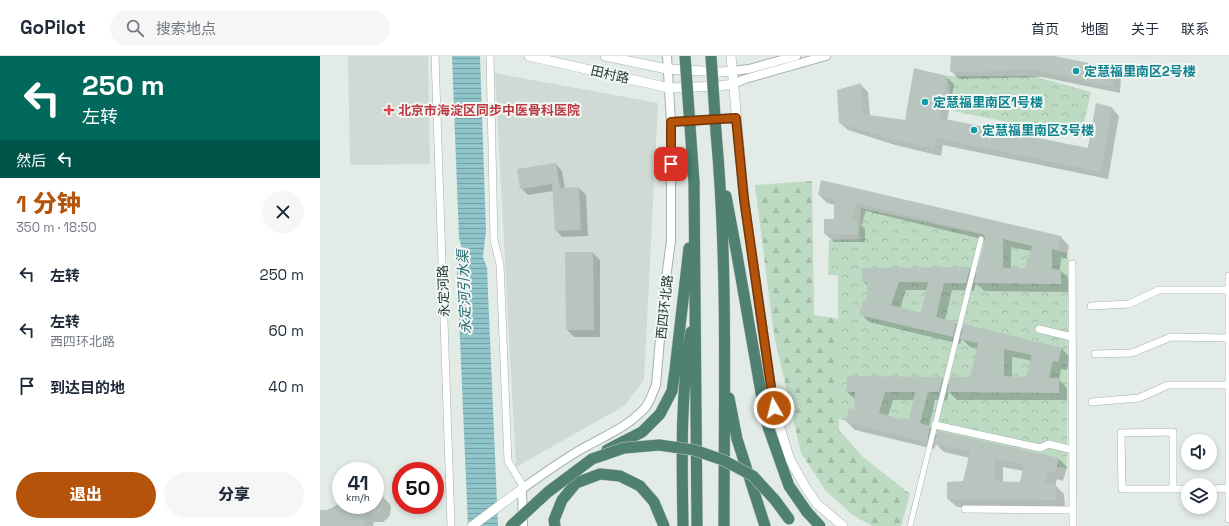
<!DOCTYPE html>
<html lang="zh">
<meta charset="utf-8">
<style>
:root{--surface:#fff;--page:#f6f6f7;--text:#1f2937;--muted:#747a83;--line:#e0e1e3;--accent:#b45309}
body{margin:0;font-family:"Space Grotesk","Noto Sans SC",sans-serif;background:var(--page);color:var(--text);height:100vh;display:flex;flex-direction:column;font-size:15px;white-space:nowrap}
*{box-sizing:border-box;margin:0}
p{font-size:13px;color:var(--muted)}
.icon{flex:none;width:22px;height:22px;fill:none;stroke:currentColor;stroke-width:2;stroke-linecap:round;stroke-linejoin:round}
.map{position:relative;flex:1;overflow:hidden}
.side{display:flex;flex-direction:column;background:var(--surface);width:320px}
.side>*{flex:none}
.guide{background:#00695c;color:#fff;overflow:hidden}
.buttons{position:absolute;left:861px;top:378px;display:grid;gap:8px}
.buttons a{display:grid;place-items:center;width:36px;height:36px;border-radius:50%;background:var(--surface);box-shadow:0 2px 6px #0003;font-size:20px}
.speed{position:absolute;left:12px;top:406px;display:flex;gap:8px;font-size:20px;font-weight:700;text-align:center}
.speed>*{display:grid;place-content:center;width:52px;height:52px;border-radius:50%;background:var(--surface);box-shadow:0 2px 6px #0003;line-height:1}
.speed small{font-size:10px;font-weight:400}
.speed .limit{border:6px solid #d22;background:#fff;color:#111}
.pin{position:absolute;display:grid;place-items:center;width:34px;height:34px;color:#fff;margin:-17px;border-radius:8px;box-shadow:0 2px 6px #0006}
.me{position:absolute;width:44px;margin:-22px;rotate:352deg;stroke-linejoin:round;filter:drop-shadow(0 0 3px #0008)}
.turn{display:flex;align-items:center;gap:14px;height:84px;padding:0 16px;font-size:18px}
.turn .icon{width:52px;height:52px;stroke-width:2.5}
.turn b{display:block;font-size:28px;line-height:34px}
.then{display:flex;align-items:center;height:38px;padding:0 16px;background:#0003;gap:8px;font-size:15px}
.round{display:grid;place-items:center;flex:none;width:42px;height:42px;border-radius:21px;background:var(--page)}
.overview{display:flex;align-items:center;justify-content:space-between;height:68px;padding:0 16px}
h1{font-size:24px;font-weight:800;line-height:30px;color:var(--accent)}
.cta{display:flex;gap:8px;margin-top:auto;padding:8px 16px}
.cta a{flex:1;height:46px;border-radius:24px;background:var(--accent);color:#fff;font-size:16px;font-weight:800;line-height:46px;text-align:center}
.cta a+a{background:var(--page);color:var(--text)}
ul{padding:0;list-style:none}
li{display:flex;align-items:center;gap:12px;height:56px;padding:0 16px}
li div{flex:1}
li b{display:block;font-size:15px}
li em{font-style:normal}
header{display:flex;align-items:center;gap:24px;box-sizing:border-box;height:56px;padding:0 20px;background:var(--surface);border-bottom:1px solid var(--line)}
header strong{font-size:19px}
nav{display:flex;gap:22px;margin-inline-start:auto;font-size:14px}
.search{width:280px;height:36px;background:var(--page);display:flex;align-items:center;gap:10px;box-sizing:border-box;padding:0 14px;border-radius:22px;color:var(--muted);font-size:15px}
main{display:flex;flex:1;min-height:0}
.map>svg:first-child{display:block}
</style>
<header>
<strong>GoPilot</strong>
<div class="search"><svg class="icon" aria-label="search" viewBox="0 0 24 24"><circle cx="10" cy="10" r="6"/><path d="M15 15l6 6"/></svg>搜索地点</div>
<nav><a>首页</a><a>地图</a><a>关于</a><a>联系</a></nav>
</header>
<main>
<section class="side">
<div class="guide">
<div class="turn"><svg class="icon" aria-label="left" viewBox="0 0 24 24"><path d="M17 20v-9H6M10 6l-5 5 5 5"/></svg><div><b>250 m</b>左转</div></div>
<div class="then">然后<svg class="icon" aria-label="left" viewBox="0 0 24 24"><path d="M17 20v-9H6M10 6l-5 5 5 5"/></svg></div>
</div>
<div class="overview"><div><h1>1 分钟</h1><p>350 m · 18:50</p></div><a class="round"><svg class="icon" aria-label="close" viewBox="0 0 24 24"><path d="M6 6l12 12M18 6L6 18"/></svg></a></div>
<ul>
<li><svg class="icon" aria-label="left" viewBox="0 0 24 24"><path d="M17 20v-9H6M10 6l-5 5 5 5"/></svg><div><b>左转</b></div><em>250 m</em></li>
<li><svg class="icon" aria-label="left" viewBox="0 0 24 24"><path d="M17 20v-9H6M10 6l-5 5 5 5"/></svg><div><b>左转</b><p>西四环北路</p></div><em>60 m</em></li>
<li><svg class="icon" aria-label="arrive" viewBox="0 0 24 24"><path d="M6 21V4h12l-3 4 3 4H6"/></svg><div><b>到达目的地</b></div><em>40 m</em></li>
</ul>
<div class="cta"><a>退出</a><a>分享</a></div>
</section>
<div class="map">
<svg width="909" height="470" viewBox="0 0 909 470">
<defs>
<pattern id="forest-firs" width="22" height="20" patternUnits="userSpaceOnUse"><rect width="22" height="20" fill="#bddac3"/><path d="M5 1l3.5 6h-7zM16 11l3.5 6h-7z" fill="#a2bca8"/></pattern>
<pattern id="park-crowns" width="20" height="18" patternUnits="userSpaceOnUse"><rect width="20" height="18" fill="#bddac3"/><path d="M2 6a3 3 0 1 1 6 0M12 15a3 3 0 1 1 6 0" fill="none" stroke="#a2bca8"/></pattern>
<pattern id="water-rules" width="6" height="5" patternUnits="userSpaceOnUse"><rect width="6" height="5" fill="#8fc5ca"/><path d="M0 2.5h6" fill="none" stroke="#75a1a5"/></pattern>
</defs>
<rect width="100%" height="100%" fill="#e2ebe6"/>
<path fill="#d0dad5" d="M28 0H108L110 108 30 109Z
M175 17 338 47 324 324 304 350 196 411Z"/>
<path fill="url(#forest-firs)" d="M492 125 494 259 519 263V374L543 401 590 438 581 470H552L533 459 506 435 481 397 454 279 435 129Z"/>
<path fill="url(#park-crowns)" d="M627 20H713L771 36 761 81 633 55Z
M541 152 748 197 747 413 519 363 518 219H508L509 184 539 183Z"/>
<path fill="url(#water-rules)" d="M132 0H160L166 175 163 201 167 212 178 470H148L137 213 144 200 139 182Z"/>
<path fill="#0003" fill-rule="evenodd" d="M632 0H729L794 13 801 20 800 37 722 21 639 23 631 15Z
M626 21 634 28 627 65 768 93 776 48 792 52 799 60 788 123 623 89 621 100 575 89 528 74 520 67 541 29 548 36 550 60 586 65Z
M236 108 242 115 245 133 259 132 266 139 268 180 242 181 236 174 234 135 208 139 201 132Z
M499 139 741 181 749 190 746 202 741 201 740 214 749 223V236L664 235 656 227 654 235 632 234 625 264 636 267 644 274 741 292 750 301 747 314 741 313 739 324 747 332V344H637L629 336 627 344H615L609 371 618 379 739 403 747 411 743 425 737 423 735 429 744 438 745 452 637 451 628 443 644 426 650 402 624 396 616 388 614 393 535 374 527 366 535 355 536 344 527 336 622 322 630 329 651 322 658 293 650 291 642 283 640 288 549 266 541 258 548 246V230L543 225 649 212 657 220 666 184 546 155 541 169 545 173V186H514L505 178 515 164V149L507 147ZM691 191 711 195 706 213H691ZM586 234H607L601 258 580 253ZM692 300 711 305 707 322H692ZM573 344H594L589 366 568 360ZM683 411 703 415 701 427 683 426Z
M273 197 280 204V281H254L247 274Z
M55 434 70 448 71 452 70 459 67 463 63 466H54L53 470H0V455H7L21 448 55 449Z"/>
<path fill="#b8c5bf" fill-rule="evenodd" d="M631 0H734L794 12 793 31 714 14 630 16Z
M594 12 627 20 620 62 768 92 776 47 792 51 781 116 616 82 614 93 567 82 519 67 517 34 541 27 543 58 585 64Z
M236 107 240 132 259 131 261 174 235 175 232 128 200 133 197 113Z
M501 124 741 180 738 194 732 193V213L741 214V228L654 227 665 184 664 178 537 147 531 164H537V178H504V163H514V142L498 139ZM683 183 712 190 705 212H683Z
M245 196H273L274 274H246Z
M650 211 646 227H624L616 261 636 266 633 281 539 259 543 244 547 245V226H542V212ZM579 226H608L601 257 571 249Z
M644 268 742 292 738 306 733 305 729 322H739V337L627 336 631 321H650L658 287 640 283ZM684 293 712 299 706 321 684 320Z
M527 320 623 321 619 336H608L600 367 610 370 607 386 526 366 529 352 534 354 535 336H526ZM565 336H595L589 365 559 357Z
M618 375 739 402 735 417 728 415 725 428H736L737 444 627 443V426L643 425 650 396 614 388ZM675 403 704 409 700 426 675 425Z
M55 430 63 439 64 444 63 452 60 456 55 459H46L44 470H0V454H7L21 447V449H55Z"/>
<g fill="none" stroke-linecap="round" stroke-linejoin="round">
<g stroke="#a5b2ad" stroke-width="6">
<path id="pedestrian" d="M590 470 661 183"/>
</g>
<g stroke="#a5b2ad" stroke-width="8">
<path id="minor" d="M115 0 131 470
M170 0 174 184 180 208 188 405 204 432
M752 208 753 470
M909 220V463
M771 250 809 248 839 234H909
M719 273 752 281
M775 298 812 297 851 281 909 282
M772 346 819 342 848 329H909
M615 369 720 392 729 388 753 394
M853 433V376L801 377 802 433H868
M890 433 909 432
M645 453 753 454"/>
</g>
<g stroke="#a5b2ad" stroke-width="10">
<path id="tertiary" d="M412 15 429 13 476 0
M413 28 425 23 506 0
M203 470 202 433C223 418 246 401 269 389 287 379 306 371 321 356 329 350 332 338 336 329L344 237 351 185V66L347 0"/>
</g>
<g stroke="#a2b5ad" stroke-width="10">
<path id="secondary" d="M209 0 349 32 399 30 413 28
M285 0 347 13 400 16 412 15
M411 0 424 143 454 352 470 404 486 432 497 448 523 470
M351 66 417 62
M152 470 202 433"/>
</g>
<g stroke="#c2c8c6" stroke-width="12">
<path id="trunk" d="M396 76C408 207 404 339 404 470
M374 126 377 470
M406 140 417 199 446 365 469 430 487 456
M409 342 417 383 445 470
M287 394 322 376 340 358 352 335 355 314 369 192
M235 470 234 464 242 444 256 427 280 418 300 420 320 430 334 446 344 470
M363 470C362 406 360 340 371 276"/>
</g>
<use href="#pedestrian" stroke="#fff" stroke-width="5"/>
<use href="#minor" stroke="#fff" stroke-width="7"/>
<use href="#tertiary" stroke="#fff" stroke-width="8"/>
<use href="#secondary" stroke="#fff" stroke-width="9"/>
<use href="#trunk" stroke="#4f8071" stroke-width="11"/>
<g stroke="#c2c8c6" stroke-width="12" stroke-linecap="butt">
<path id="trunk-bridge" d="M365 0 374 126
M391 0 396 76
M487 456 500 470
M191 470 228 436 272 403 304 392 339 389 374 394 403 404 433 420 455 444 469 463"/>
</g>
<use href="#trunk-bridge" stroke="#4f8071" stroke-width="11"/>
</g>
<g fill="none" stroke-linecap="round" stroke-linejoin="round">
<g stroke="#753606" stroke-width="10">
<path id="route" d="M351 108V66L416 62 424 143 454 352"/>
</g>
<use href="#route" stroke="#b45309" stroke-width="7"/>
</g>
<g fill="#0f9aa8" stroke="#f2f7f4" stroke-width="1.5">
<circle cx="756" cy="15" r="4"/>
<circle cx="605" cy="46" r="4"/>
<circle cx="654" cy="74" r="4"/>
</g>
<path fill="#e0444e" stroke="#f2f7f4" stroke-width="1.5" d="M67 48h4v4h4v4h-4v4h-4v-4h-4v-4h4z"/>
<g text-anchor="middle" stroke-width="4" stroke-linejoin="round" paint-order="stroke">
<g font-size="13" font-weight="bold" fill="#0d838f" stroke="#f2f7f4" text-anchor="start">
<text x="764" y="20">定慧福里南区2号楼</text>
<text x="613" y="51">定慧福里南区1号楼</text>
<text x="662" y="79">定慧福里南区3号楼</text>
</g>
<g font-size="13" fill="#243a33" stroke="#f2f7f4">
<text transform="translate(290 18) rotate(13)" y="5">田村路</text>
<text transform="translate(123 235) rotate(-92)" y="5">永定河路</text>
<text transform="translate(344 251) rotate(-84)" y="5">西四环北路</text>
</g>
<g font-size="13" font-weight="bold" fill="#be3a42" stroke="#f2f7f4" text-anchor="start">
<text x="78" y="59">北京市海淀区同步中医骨科医院</text>
</g>
<g font-size="14" font-style="italic" fill="#246770" stroke="#f2f7f4">
<text transform="translate(144 236) rotate(-92)" y="5">永定河引水渠</text>
</g>
</g>
</svg>
<div class="buttons">
<a><svg class="icon" aria-label="sound" viewBox="0 0 24 24"><path d="M4 9h4l5-4v14l-5-4H4zM17 9q2 3 0 6"/></svg></a>
<a><svg class="icon" aria-label="layers" viewBox="0 0 24 24"><path d="M12 4l9 5-9 5-9-5zM3 14l9 5 9-5"/></svg></a>
</div>
<div class="speed"><div>41<small>km/h</small></div><div class="limit">50</div></div>
<div class="pin" style="left:351px;top:108px;background:#d93025"><svg class="icon" aria-label="arrive" viewBox="0 0 24 24"><path d="M6 21V4h12l-3 4 3 4H6"/></svg></div>
<svg class="me" style="left:454px;top:352px" viewBox="-20 -20 40 40"><circle r="17" fill="#b45309" stroke="#fff" stroke-width="3"/><path d="M0-11L8 9 0 5-8 9z" fill="#fff"/></svg>
</div>
</main>
